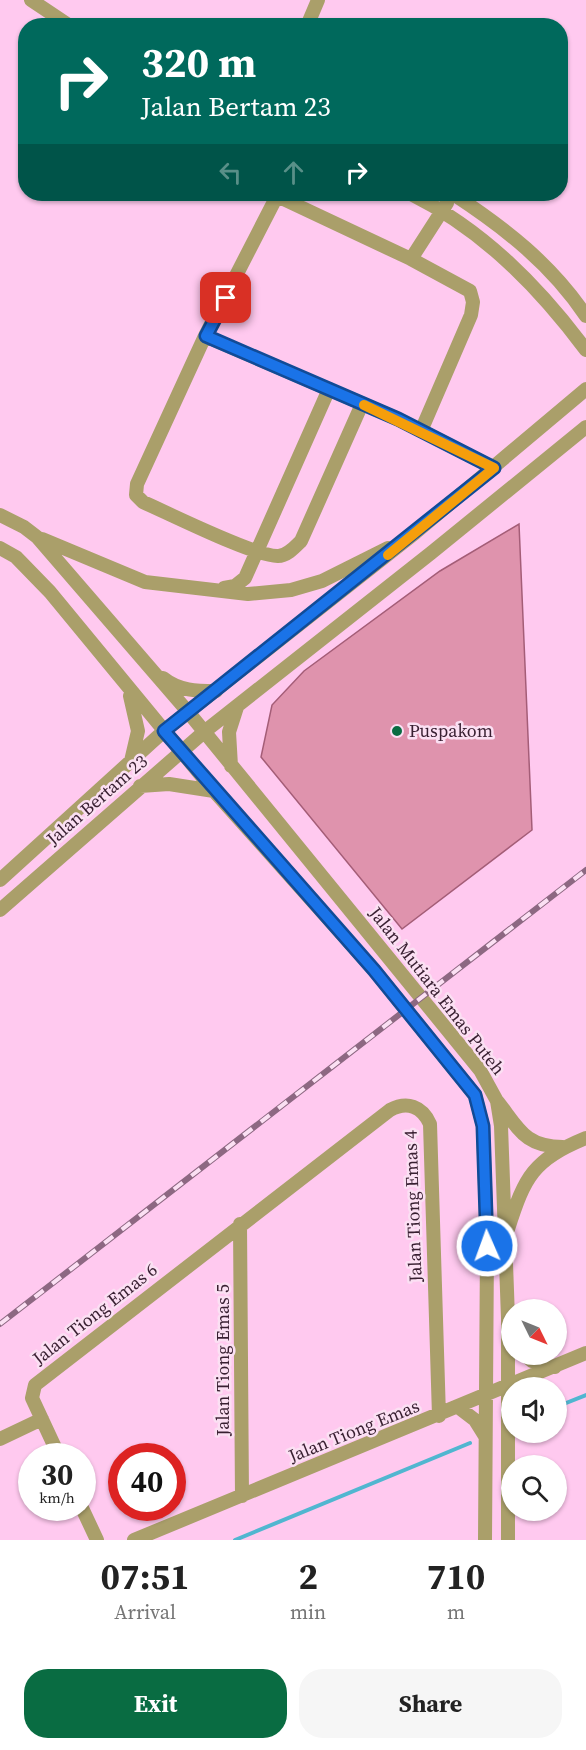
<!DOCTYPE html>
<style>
:root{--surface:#fff;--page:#f6f6f6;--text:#222;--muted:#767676;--accent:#096c42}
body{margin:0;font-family:"Source Serif 4",serif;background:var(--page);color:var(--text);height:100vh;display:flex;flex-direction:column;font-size:22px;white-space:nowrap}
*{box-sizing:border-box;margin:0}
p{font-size:20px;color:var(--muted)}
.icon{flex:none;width:33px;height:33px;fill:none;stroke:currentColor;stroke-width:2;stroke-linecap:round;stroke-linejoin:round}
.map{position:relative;height:1540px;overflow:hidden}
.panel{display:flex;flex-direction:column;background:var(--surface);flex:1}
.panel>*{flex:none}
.top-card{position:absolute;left:18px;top:18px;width:550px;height:183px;border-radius:24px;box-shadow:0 2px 4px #0004;background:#00695c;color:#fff;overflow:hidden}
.needle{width:39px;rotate:133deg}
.tools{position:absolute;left:501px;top:1299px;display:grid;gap:12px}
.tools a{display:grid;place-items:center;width:66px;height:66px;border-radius:50%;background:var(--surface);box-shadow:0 2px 4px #0004;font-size:30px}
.speed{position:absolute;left:18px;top:1443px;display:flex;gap:12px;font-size:30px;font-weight:700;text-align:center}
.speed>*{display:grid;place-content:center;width:78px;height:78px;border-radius:50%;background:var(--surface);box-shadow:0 2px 4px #0004;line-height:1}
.speed small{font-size:15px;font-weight:400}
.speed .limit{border:9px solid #d22;background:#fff;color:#111}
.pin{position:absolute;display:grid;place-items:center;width:51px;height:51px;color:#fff;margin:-26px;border-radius:12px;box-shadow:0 3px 9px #0006}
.me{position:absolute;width:66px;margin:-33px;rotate:358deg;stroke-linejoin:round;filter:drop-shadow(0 0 4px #0008)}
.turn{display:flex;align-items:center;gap:21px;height:126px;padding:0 24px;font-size:27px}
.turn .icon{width:78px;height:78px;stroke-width:2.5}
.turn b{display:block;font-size:42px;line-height:51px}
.lanes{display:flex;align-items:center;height:57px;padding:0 24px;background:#0003;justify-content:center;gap:30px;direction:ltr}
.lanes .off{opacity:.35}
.eta{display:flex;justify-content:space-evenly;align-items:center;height:102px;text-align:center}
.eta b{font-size:36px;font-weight:700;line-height:42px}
.action{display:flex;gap:12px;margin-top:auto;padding:12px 24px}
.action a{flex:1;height:69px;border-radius:24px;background:var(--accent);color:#fff;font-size:24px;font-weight:700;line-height:69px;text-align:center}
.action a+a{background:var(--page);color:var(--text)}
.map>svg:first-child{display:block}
</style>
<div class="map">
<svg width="586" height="1540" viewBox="0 0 586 1540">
<rect width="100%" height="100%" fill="#ffc9ef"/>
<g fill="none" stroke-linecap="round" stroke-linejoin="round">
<path stroke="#51b6d0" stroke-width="4" d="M556 1407 586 1395
M235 1540 470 1443"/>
</g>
<path fill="#df93ad" stroke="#a45d77" stroke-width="1.5" d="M519 524 532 830 402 929 261 757 272 705 304 671 440 571Z"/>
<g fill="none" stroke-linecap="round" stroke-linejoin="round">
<path stroke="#aa9f6a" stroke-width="14" d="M31 0 70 26
M307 26 318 0
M278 194 205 336 137 484 136 495 143 502C168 513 256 557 278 556 287 556 295 547 301 541L362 404
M411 194C483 230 538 286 586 350
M453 194C505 228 551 264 586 316
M277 196 411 259 470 291 473 302 471 315 421 431
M411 259 447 203
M205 336 398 419 494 468
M0 515 24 527 37 537 189 713 480 1070 497 1101 501 1126 508 1318V1540
M42 539 145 582 248 594 291 590 322 581 388 548
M0 548 16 557 50 592 214 791 374 970 475 1095 483 1126 487 1246 485 1540
M224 588 235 586 245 578 329 389
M163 678C179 691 197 691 216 691
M130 696 138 731 131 761
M231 766 229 732 237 707
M140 786 169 784 214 791
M0 880 164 731 415 533 586 389
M0 910 204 732 431 553 586 427
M498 1102C519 1129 525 1147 563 1147
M240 1224 242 1496
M508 1229C525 1176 533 1160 586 1138
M524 1354 532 1361 555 1367
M458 1407 475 1420 485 1436
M0 1439 42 1419
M59 1456 32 1398 35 1385 390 1110C407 1101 422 1106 430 1124L439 1416
M82 1508 97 1540
M134 1540 586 1353"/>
<g stroke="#8d6882" stroke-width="6">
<path id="rail" d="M0 1324 586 870"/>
</g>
<use href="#rail" stroke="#fbe0f3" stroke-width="4" stroke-dasharray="11" stroke-linecap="butt"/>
</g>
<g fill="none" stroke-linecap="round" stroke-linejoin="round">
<g stroke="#114b97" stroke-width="15">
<path id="route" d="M226 298 206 336 398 419 494 468 164 731 374 970 475 1095 483 1126 487 1246"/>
</g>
<use href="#route" stroke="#1a73e8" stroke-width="10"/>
<path stroke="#f59e0b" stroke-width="10" d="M364 405 494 468 388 555"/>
</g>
<circle fill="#096c42" stroke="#fbe0f3" stroke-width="2" cx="397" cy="731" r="6"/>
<g text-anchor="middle" stroke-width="5" stroke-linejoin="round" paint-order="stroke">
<g font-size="18" fill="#381f31" stroke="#fbe0f3" text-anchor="start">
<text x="409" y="737">Puspakom</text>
</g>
<g font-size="18" fill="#381f31" stroke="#fbe0f3">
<text transform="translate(97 800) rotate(-41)" y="6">Jalan Bertam 23</text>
<text transform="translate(437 991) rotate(52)" y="6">Jalan Mutiara Emas Puteh</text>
<text transform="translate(413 1206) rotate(-92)" y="6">Jalan Tiong Emas 4</text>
<text transform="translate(95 1314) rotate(-38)" y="6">Jalan Tiong Emas 6</text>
<text transform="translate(223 1360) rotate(-90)" y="6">Jalan Tiong Emas 5</text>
<text transform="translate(354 1431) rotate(-22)" y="6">Jalan Tiong Emas</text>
</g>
</g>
</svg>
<div class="tools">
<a><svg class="needle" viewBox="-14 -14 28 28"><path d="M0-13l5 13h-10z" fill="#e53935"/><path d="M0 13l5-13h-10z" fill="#767676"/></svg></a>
<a><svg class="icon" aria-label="sound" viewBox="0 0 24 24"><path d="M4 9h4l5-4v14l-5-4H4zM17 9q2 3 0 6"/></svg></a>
<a><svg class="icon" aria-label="search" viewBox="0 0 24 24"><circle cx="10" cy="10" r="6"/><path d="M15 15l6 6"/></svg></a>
</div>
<div class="speed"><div>30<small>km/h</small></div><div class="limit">40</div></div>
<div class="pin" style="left:226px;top:298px;background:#d93025"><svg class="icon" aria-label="arrive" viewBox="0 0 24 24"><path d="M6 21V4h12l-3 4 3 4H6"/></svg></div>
<svg class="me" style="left:487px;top:1246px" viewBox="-20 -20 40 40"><circle r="17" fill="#1a73e8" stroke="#fff" stroke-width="3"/><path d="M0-11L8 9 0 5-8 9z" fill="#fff"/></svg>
<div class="top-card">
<div class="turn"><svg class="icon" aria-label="right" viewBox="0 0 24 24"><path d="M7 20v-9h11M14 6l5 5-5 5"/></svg><div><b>320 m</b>Jalan Bertam 23</div></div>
<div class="lanes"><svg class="icon off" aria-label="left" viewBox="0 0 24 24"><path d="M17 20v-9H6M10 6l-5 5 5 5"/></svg><svg class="icon off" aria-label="ahead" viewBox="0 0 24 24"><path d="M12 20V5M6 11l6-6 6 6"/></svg><svg class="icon" aria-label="right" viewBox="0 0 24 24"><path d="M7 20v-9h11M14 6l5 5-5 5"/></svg></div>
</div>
</div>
<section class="panel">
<div class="eta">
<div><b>07:51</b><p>Arrival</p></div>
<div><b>2</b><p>min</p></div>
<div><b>710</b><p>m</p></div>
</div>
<div class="action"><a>Exit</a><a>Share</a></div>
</section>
